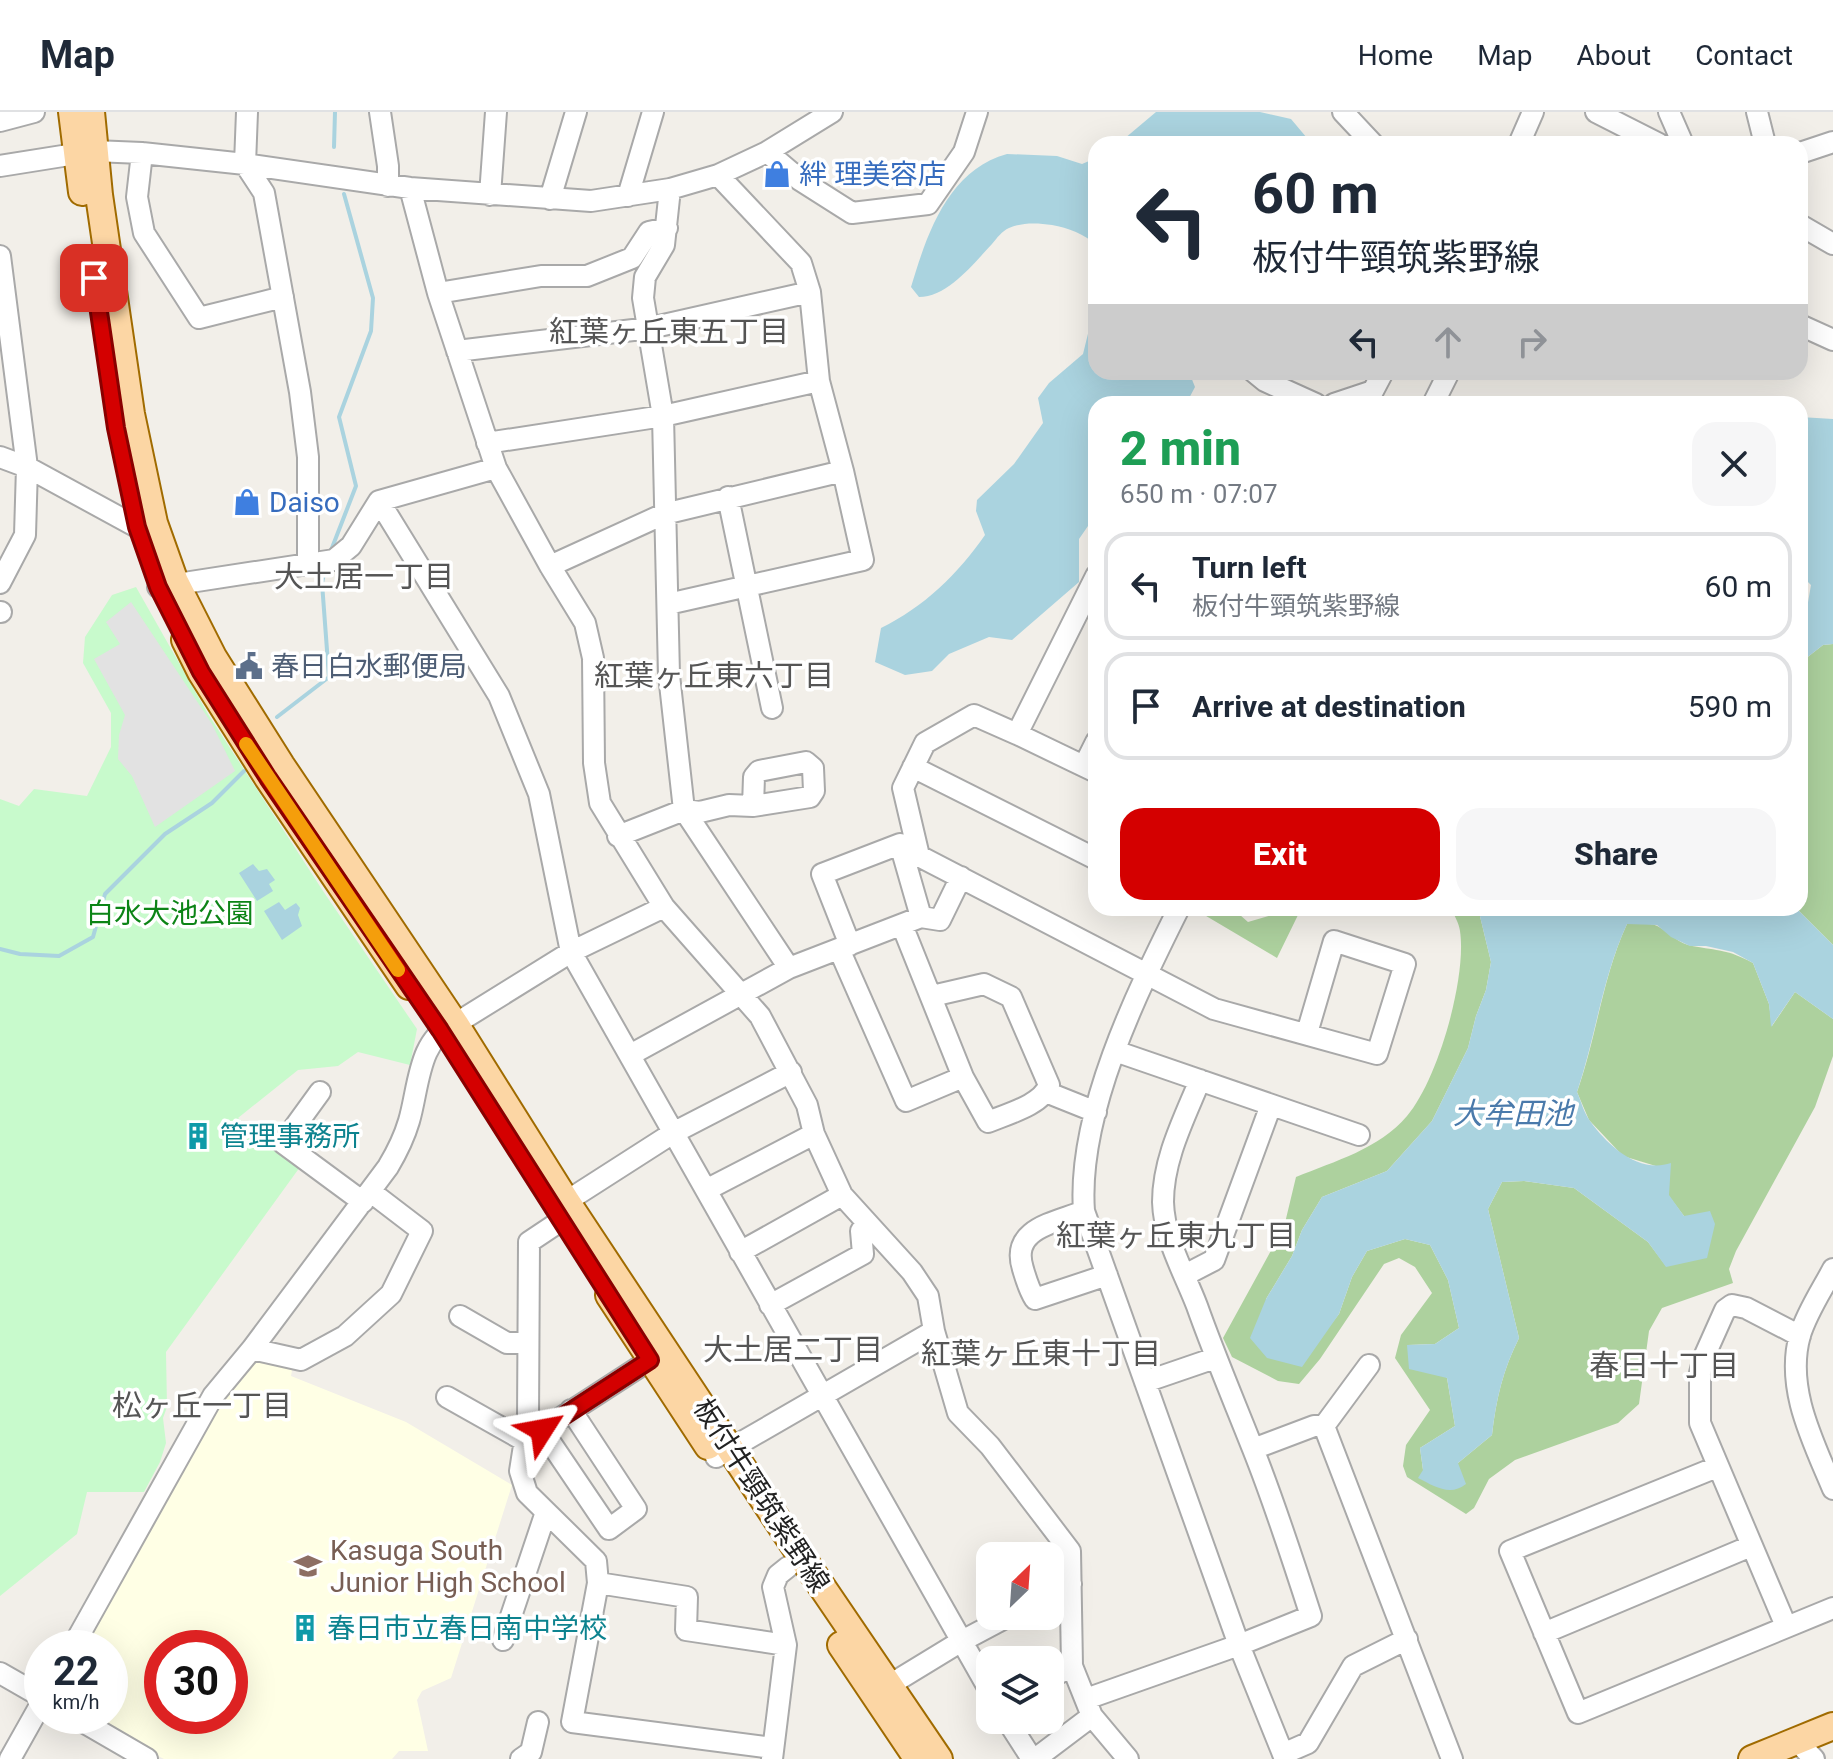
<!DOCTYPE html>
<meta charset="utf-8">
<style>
:root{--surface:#fff;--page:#f6f6f7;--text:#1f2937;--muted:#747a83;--line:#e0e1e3;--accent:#d40000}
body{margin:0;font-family:Roboto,"Noto Sans JP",sans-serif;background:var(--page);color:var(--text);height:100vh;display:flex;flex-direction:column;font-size:30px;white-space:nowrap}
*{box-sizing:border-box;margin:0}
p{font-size:26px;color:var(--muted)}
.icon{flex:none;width:44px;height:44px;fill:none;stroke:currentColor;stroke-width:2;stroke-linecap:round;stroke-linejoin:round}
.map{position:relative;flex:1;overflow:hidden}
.drawer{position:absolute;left:1088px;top:284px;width:720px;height:520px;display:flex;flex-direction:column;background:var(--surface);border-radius:24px;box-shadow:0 8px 32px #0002}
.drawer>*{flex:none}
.banner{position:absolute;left:1088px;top:24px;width:720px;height:244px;border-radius:24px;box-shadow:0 8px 32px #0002;background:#fff;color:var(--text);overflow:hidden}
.needle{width:52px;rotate:25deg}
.tools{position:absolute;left:976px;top:1430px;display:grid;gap:16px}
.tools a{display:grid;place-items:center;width:88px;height:88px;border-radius:16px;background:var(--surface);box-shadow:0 8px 32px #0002;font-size:40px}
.speed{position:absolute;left:24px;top:1518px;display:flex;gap:16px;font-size:40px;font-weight:700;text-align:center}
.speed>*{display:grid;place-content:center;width:104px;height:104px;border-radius:50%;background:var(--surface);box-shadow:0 8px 32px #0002;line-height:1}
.speed small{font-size:20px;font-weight:400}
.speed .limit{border:12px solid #d22;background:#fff;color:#111}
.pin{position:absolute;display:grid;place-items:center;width:68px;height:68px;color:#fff;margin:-34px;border-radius:16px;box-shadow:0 4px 12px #0006}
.me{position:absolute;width:88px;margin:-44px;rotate:56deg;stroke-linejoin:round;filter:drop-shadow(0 0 6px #0008)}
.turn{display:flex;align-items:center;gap:28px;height:168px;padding:0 32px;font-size:36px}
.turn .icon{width:104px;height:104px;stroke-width:2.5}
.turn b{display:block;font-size:56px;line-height:68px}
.lanes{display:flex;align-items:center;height:76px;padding:0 32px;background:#0003;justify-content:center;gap:40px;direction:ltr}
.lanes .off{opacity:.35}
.round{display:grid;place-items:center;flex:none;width:84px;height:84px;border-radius:24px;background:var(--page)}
.head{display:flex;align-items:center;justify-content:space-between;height:136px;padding:0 32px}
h1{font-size:48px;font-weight:800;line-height:60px;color:#1e9e55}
.primary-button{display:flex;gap:16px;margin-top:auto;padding:16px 32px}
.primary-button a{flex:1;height:92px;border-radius:24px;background:var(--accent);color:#fff;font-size:32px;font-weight:800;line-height:92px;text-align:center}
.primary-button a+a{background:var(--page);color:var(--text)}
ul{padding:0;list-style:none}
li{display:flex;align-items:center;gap:24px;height:108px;margin:0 16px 12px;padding:0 16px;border:4px solid var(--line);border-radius:24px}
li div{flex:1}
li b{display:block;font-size:30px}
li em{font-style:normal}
header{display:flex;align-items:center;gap:48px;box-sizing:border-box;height:112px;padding:0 40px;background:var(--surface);border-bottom:2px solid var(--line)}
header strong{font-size:38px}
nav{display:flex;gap:44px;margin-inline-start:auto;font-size:28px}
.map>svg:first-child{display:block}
</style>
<header>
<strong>Map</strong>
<nav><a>Home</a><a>Map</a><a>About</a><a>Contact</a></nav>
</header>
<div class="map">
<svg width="1833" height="1647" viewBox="0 0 1833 1647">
<rect width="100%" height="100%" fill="#f2efe9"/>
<path fill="#ffffe5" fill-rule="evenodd" d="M260 1243 293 1253 291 1264 406 1310 512 1373 451 1566 422 1579 417 1588 428 1639H399L392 1647H164L80 1604H110V1536H84L221 1290ZM162 1536H230V1604H162Z"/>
<path fill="#add19e" d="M1833 532V833L1796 796H1800V551L1823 533Z
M1198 796H1232L1248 810 1279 801 1283 796H1305L1298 803 1277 846 1196 798Z
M1451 796H1478L1491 850 1486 878 1476 904 1468 936 1432 1009 1387 1059 1322 1085 1302 1118 1292 1144 1266 1187 1320 1226 1339 1202 1352 1165 1367 1139 1405 1127 1430 1133 1448 1168 1459 1216 1435 1232 1408 1233 1447 1266 1455 1314 1420 1336 1423 1358 1458 1351 1492 1323C1496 1287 1503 1258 1519 1226L1488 1097 1502 1070 1524 1069 1574 1076 1648 1130 1666 1154 1684 1104 1668 1083 1659 1055 1623 1044 1589 1008 1577 980C1597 924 1602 866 1627 812 1637 812 1651 810 1659 815 1670 821 1679 832 1692 834 1719 839 1727 837 1753 851L1769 892 1772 914 1795 880 1833 907V944L1815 995 1736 1139 1729 1157 1733 1171 1662 1196 1649 1219 1639 1292 1618 1311 1515 1348 1489 1367 1474 1396 1466 1402 1407 1365 1403 1354 1406 1333 1430 1298 1395 1246 1401 1223 1432 1181 1415 1155 1399 1146 1384 1152 1320 1247 1299 1272 1278 1269 1232 1245 1223 1226 1284 1115 1296 1065C1335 1049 1379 1037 1407 1004 1438 968 1467 865 1460 819 1459 811 1454 803 1451 796Z"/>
<path fill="#c8facc" d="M136 475 208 602 323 779 417 917 410 953 358 940 338 954 298 958 238 1006 300 1055 166 1240 167 1295 163 1306 166 1331 160 1350 144 1380H87L77 1422 0 1484V687L19 694 34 677 87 684 111 635V601L83 551 85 525 112 483Z"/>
<path fill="#e2e2e2" d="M131 490 212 612 235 659 155 715 132 664 118 647 119 623 125 603 94 547 120 532 106 510Z"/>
<path fill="#aad3df" d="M1156 0H1260L1291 7 1312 32H1118Z
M1007 42 1057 44 1082 52 1096 46V133C1085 122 1068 116 1052 113 1038 111 1023 110 1009 116 1002 119 997 126 992 132 973 152 948 185 919 185L911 175C927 122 948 58 1007 42Z
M1096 189V260H1189L1195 275 1186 292H1096V385L1088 414 1079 427V470L1012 528 989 525 949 542 932 559 905 563 875 550 881 516C924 495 958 462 985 423L976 399 977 388 1014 352 1043 311 1038 286 1049 271 1083 242Z
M1800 305 1833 307V532L1823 533 1800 551V506L1807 496 1811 473 1800 462Z
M253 752 259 759 267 757 275 768 269 772 273 779 257 789 239 761Z
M279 790 285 798 296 791 300 796 298 803 302 814 282 828 264 799Z
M1478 796H1796L1833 833V907L1795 880 1771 915 1769 892 1753 851 1733 840 1706 834H1690L1671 825 1657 813 1627 812C1602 866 1596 924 1577 980 1581 989 1584 1001 1590 1009 1608 1034 1639 1062 1671 1051L1669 1083 1684 1104 1710 1099 1715 1112 1707 1146 1666 1155 1648 1130 1574 1076 1524 1069 1502 1070 1488 1097 1519 1226C1503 1258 1496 1287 1492 1323L1458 1351 1466 1372C1450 1385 1434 1374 1418 1366L1423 1358 1420 1336 1455 1314 1447 1266 1409 1257 1407 1233 1435 1232 1459 1216 1448 1168 1430 1133 1405 1127 1367 1139 1352 1165 1339 1202 1302 1255 1267 1246 1250 1226 1266 1187 1292 1144 1302 1118 1322 1085 1387 1059 1432 1009 1468 936 1476 904 1486 878 1491 850Z"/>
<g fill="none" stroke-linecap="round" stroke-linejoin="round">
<path stroke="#aad3df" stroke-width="4" d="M334 35 335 0
M330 441 356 374 339 305 371 219 373 186 344 82
M277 605 329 565 322 471 325 457
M0 837 20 842 59 844 93 825 105 782 165 722 212 691 244 659"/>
<g stroke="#a9a9a9" stroke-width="24">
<path id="minor" d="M247 0 245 52 264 81 300 280 308 345V451
M380 0 388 54V74
M1343 0 1373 32
M1596 0 1659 32
M1669 0 1683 32
M1757 0 1765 32
M0 9 34 0
M1519 32 1533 0
M767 40 800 68 852 101 928 92 964 40 977 0
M142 41 137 85 144 121 199 206 283 185
M1800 41 1833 30
M0 54 94 39 142 41 245 52 410 76 591 89 670 77 718 63 767 40 832 0
M410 76 438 181 496 356 550 454 585 511 593 546 594 651 600 691 664 795 760 904 807 993 814 1022 842 1083 912 1160 928 1184 934 1219 958 1301 990 1334 1070 1439 1072 1554 1092 1604 1128 1647
M670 77 664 133 645 165 643 186 663 304 669 563 684 698 789 856
M490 83 496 0
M628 84 653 0
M550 87 576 0
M1800 113 1833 132
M0 144 27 355 25 423 0 471
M438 181 541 164H587L632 146 649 120 667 116
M1800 213 1833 228
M457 239 650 216 810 180
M1254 260 1265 269 1316 292
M1334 292 1373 279 1383 260
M1433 292 1449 260
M487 331 663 304 819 269
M0 345 27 355 137 415
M728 385 772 596
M379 389 499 584 539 682 571 840 990 1579
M550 454 664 402 843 359 819 269 810 180 801 151 718 63
M1096 464 1017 622 1096 660
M158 475 334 448 351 434 379 389 496 356
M668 492 863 448 843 359
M0 500H1
M1017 622 974 603 925 631 903 676 919 744 1214 897 1377 942 1405 852 1334 829 1307 921
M1084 654 1096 630
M913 655 1096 747
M618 724 684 698 700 700 729 693 753 694 810 685 814 679 813 656 806 650 759 659 754 665 753 694
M1179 796C1136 882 1077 1002 1084 1099L1239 1533 1285 1647
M902 813 963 965 988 1010C1007 1002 1042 993 1049 973L1011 885 984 872 932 884
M850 833 822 762 900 732 921 805
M839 837 906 989 963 965
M1115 939 1359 1023
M630 943 789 856 921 805 940 808 961 765
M320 980 283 1031 363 1090
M1046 980 1096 1000
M706 1078 814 1022
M556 1096 673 1021 791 960
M1084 1099C1055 1111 1010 1116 1023 1157 1026 1167 1029 1178 1035 1187L1107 1163
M562 1108 529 1130 528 1308 520 1359 527 1381 596 1449 598 1471
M740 1140 842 1083
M1833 1157C1822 1178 1807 1200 1800 1223 1785 1276 1813 1329 1833 1377
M1185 1163 1214 1148 1271 993
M770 1193 863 1142 861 1119 867 1111
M460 1204 507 1231H528
M252 1237 301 1248 345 1224 391 1182 422 1119 371 1080
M1145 1270 1215 1246
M447 1285 525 1329
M571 1298 636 1397 609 1417 542 1318 650 1248
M1324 1314 1369 1253
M1253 1337 1314 1314H1324L1452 1647
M716 1345 934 1219
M1717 1355 1510 1439 1578 1601 1833 1496
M1050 1483 1071 1472
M1786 1514 1700 1311V1261L1704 1245 1725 1198 1732 1193 1746 1196 1800 1224
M1544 1521 1751 1434
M503 1528 546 1400
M72 1536 213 1284 252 1237 388 1055C397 1040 404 1026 409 1009 419 975 418 926 455 912L571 840 664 795
M0 1561 42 1585
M1050 1566 1072 1554
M878 1580 960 1530 1009 1504
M1086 1587 1239 1533 1311 1504C1293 1448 1275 1392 1253 1337 1234 1289 1214 1242 1197 1194 1184 1160 1164 1127 1163 1090 1163 1047 1184 1007 1200 968
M73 1604 147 1647
M1007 1608 1032 1647
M1797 1629 1814 1647
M773 1636 572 1610 598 1471 687 1485 686 1518 786 1533
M1283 1642 1308 1631 1353 1554 1407 1527
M10 1647 42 1590
M521 1647 531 1640 538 1610
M772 1647 786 1533 773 1475 778 1463 788 1455
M1035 1647 1092 1604"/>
</g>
<g stroke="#a06b00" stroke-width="30">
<path id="major" d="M72 0 82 80
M91 0 99 83 131 302 154 411 175 470 213 545 281 653 455 912 566 1089 799 1441 939 1647
M185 528 201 560 268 666 409 874
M609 1183 708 1334
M841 1533 913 1640
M1752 1647 1833 1614"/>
</g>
<use href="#minor" stroke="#fff" stroke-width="20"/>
<use href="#major" stroke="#fcd6a4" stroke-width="26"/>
</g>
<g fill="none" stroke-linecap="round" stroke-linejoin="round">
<g stroke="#8a0000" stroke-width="20">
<path id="route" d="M94 166 116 316 137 415 158 475 201 560 268 666 440 918 650 1248 542 1318"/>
</g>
<use href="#route" stroke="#d40000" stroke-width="14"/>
<path stroke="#f59e0b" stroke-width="14" d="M246 632 398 858"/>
</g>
<defs>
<g id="shop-bare" transform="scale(2.16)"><path d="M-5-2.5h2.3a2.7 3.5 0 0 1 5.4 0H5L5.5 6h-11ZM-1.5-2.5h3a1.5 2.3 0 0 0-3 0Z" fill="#3f7fe0" stroke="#fff" stroke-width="2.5" paint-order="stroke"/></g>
<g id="civic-bare" transform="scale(2.16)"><path d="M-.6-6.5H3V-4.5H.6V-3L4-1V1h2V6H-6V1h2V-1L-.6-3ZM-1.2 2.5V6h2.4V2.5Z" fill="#5c6f8a" stroke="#fff" stroke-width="2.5" paint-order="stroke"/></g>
<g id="building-bare" transform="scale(2.16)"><path d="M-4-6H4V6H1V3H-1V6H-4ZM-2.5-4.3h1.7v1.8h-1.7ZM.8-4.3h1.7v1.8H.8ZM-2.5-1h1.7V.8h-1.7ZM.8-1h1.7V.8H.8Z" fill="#0f9aa8" stroke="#fff" stroke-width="2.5" paint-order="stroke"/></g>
<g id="school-bare" transform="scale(2.16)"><path d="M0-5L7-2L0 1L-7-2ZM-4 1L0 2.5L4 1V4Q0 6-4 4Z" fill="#8d6e63" stroke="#fff" stroke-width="2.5" paint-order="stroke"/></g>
</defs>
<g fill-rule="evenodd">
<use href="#shop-bare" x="777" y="62"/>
<use href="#shop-bare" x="247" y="390"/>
<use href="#civic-bare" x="249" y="554"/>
<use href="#building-bare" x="198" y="1024"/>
<use href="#school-bare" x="308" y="1454"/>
<use href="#building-bare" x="305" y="1516"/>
</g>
<g text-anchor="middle" stroke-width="7" stroke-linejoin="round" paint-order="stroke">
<g font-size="28" fill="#366cbe" stroke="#fff" text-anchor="start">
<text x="799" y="72">絆 理美容店</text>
<text x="269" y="400">Daiso</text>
</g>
<g font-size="28" fill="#4e5e75" stroke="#fff" text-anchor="start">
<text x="271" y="564">春日白水郵便局</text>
</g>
<g font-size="28" fill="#0c8416" stroke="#fff">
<text x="170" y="811">白水大池公園</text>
</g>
<g font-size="28" fill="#0d838f" stroke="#fff" text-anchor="start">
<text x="220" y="1034">管理事務所</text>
<text x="327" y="1526">春日市立春日南中学校</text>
</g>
<g font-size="28" fill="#222" stroke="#fff">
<text transform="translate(762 1383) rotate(57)" y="10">板付牛頸筑紫野線</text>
</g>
<g font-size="28" fill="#785e54" stroke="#fff" text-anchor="start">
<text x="330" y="1448">Kasuga South<tspan x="330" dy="32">Junior High School</tspan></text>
</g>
<g font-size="30" fill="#555" stroke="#fff">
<text x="669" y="230">紅葉ヶ丘東五丁目</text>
<text x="364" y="475">大土居一丁目</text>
<text x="714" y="574">紅葉ヶ丘東六丁目</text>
<text x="1176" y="1134">紅葉ヶ丘東九丁目</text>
<text x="793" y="1248">大土居二丁目</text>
<text x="1041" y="1252">紅葉ヶ丘東十丁目</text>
<text x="1664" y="1264">春日十丁目</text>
<text x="202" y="1304">松ヶ丘一丁目</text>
</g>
<g font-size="30" font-style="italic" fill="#4a7aab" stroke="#fff">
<text x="1513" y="1012">大牟田池</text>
</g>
</g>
</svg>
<div class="tools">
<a><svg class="needle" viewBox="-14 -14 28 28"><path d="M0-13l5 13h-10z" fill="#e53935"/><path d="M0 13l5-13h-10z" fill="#747a83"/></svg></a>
<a><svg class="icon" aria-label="layers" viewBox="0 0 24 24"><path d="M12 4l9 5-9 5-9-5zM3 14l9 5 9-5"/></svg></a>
</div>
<div class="speed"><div>22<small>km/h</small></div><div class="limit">30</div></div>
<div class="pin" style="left:94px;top:166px;background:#d93025"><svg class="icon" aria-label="arrive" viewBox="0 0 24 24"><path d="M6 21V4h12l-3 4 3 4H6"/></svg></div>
<svg class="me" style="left:542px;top:1318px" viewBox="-20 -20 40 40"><path d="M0-17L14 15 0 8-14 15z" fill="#d40000" stroke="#fff" stroke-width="4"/></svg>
<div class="banner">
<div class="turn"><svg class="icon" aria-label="left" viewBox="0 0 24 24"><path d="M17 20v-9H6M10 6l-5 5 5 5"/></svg><div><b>60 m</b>板付牛頸筑紫野線</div></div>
<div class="lanes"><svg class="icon" aria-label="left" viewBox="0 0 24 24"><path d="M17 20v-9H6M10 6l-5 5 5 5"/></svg><svg class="icon off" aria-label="ahead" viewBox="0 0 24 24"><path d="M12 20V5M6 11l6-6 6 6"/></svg><svg class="icon off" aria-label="right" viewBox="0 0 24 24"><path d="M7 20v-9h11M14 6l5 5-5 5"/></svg></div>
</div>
<section class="drawer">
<div class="head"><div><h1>2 min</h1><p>650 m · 07:07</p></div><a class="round"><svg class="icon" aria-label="close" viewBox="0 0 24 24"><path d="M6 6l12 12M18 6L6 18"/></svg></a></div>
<ul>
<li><svg class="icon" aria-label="left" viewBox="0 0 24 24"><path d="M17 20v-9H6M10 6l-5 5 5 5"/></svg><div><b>Turn left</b><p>板付牛頸筑紫野線</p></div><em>60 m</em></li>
<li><svg class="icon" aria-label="arrive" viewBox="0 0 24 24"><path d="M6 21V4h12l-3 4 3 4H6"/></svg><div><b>Arrive at destination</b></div><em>590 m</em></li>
</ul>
<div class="primary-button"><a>Exit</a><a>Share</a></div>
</section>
</div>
